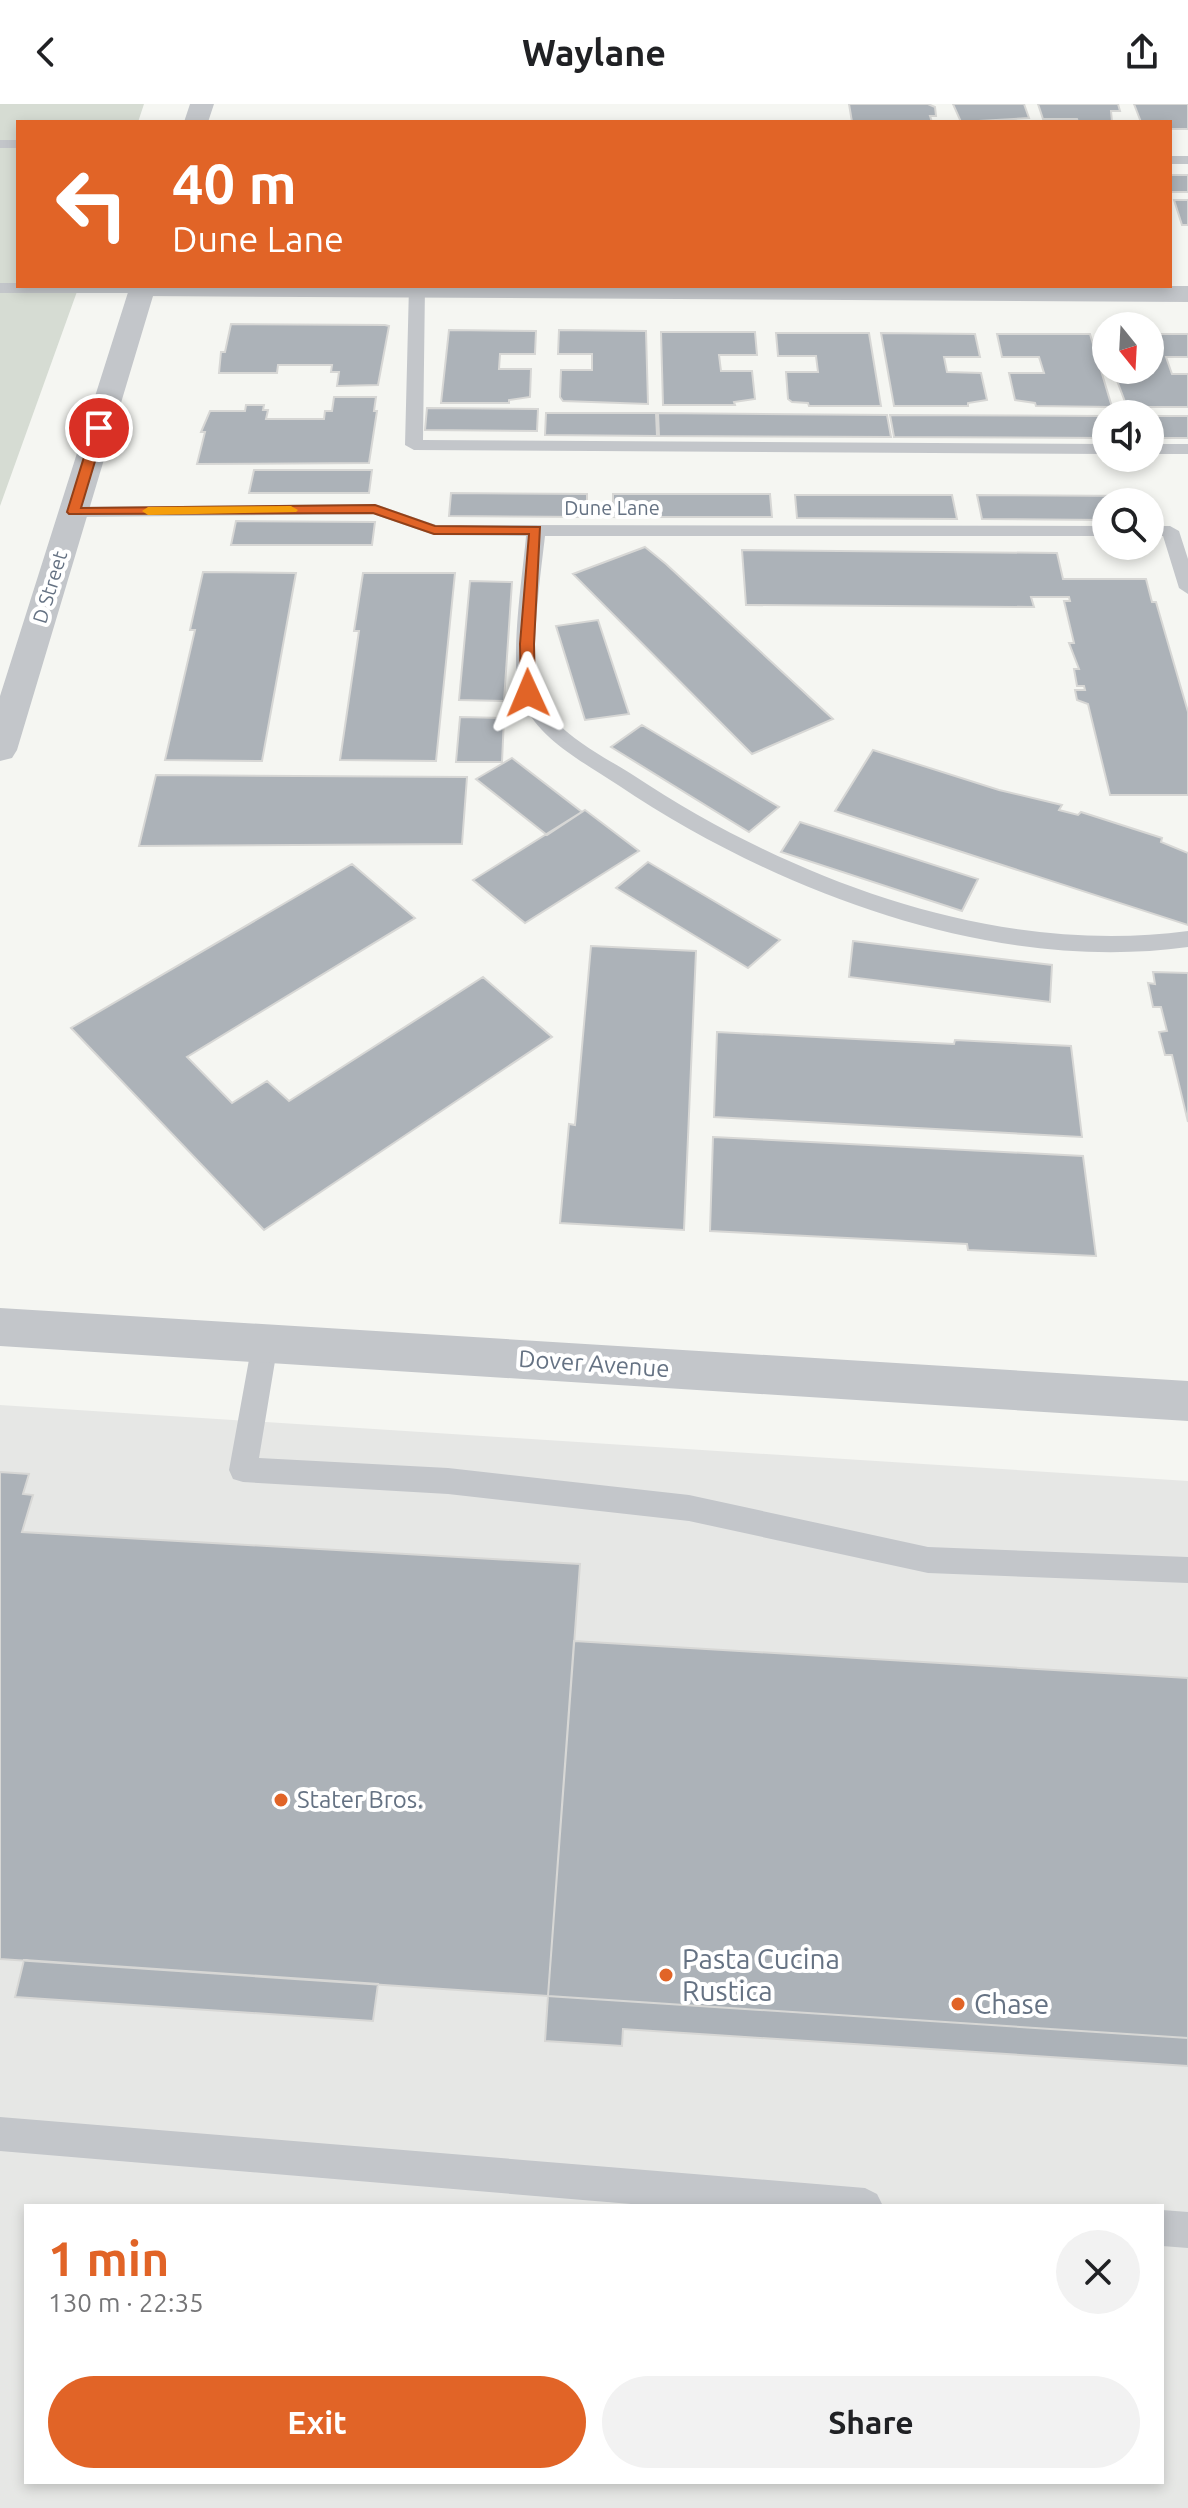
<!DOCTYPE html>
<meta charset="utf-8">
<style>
:root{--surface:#fff;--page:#f2f2f2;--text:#202124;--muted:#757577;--accent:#e16427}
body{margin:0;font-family:Ubuntu,sans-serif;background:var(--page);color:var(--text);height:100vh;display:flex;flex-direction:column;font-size:30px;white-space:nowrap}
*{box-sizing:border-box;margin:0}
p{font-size:26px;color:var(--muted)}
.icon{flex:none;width:44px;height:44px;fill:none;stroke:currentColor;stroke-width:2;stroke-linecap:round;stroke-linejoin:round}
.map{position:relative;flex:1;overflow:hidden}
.sheet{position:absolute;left:24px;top:2100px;width:1140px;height:280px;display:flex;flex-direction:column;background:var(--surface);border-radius:0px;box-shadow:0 4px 12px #0003}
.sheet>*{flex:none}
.banner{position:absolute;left:16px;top:16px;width:1156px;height:168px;border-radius:0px;box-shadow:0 4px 12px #0003;background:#e16427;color:#fff;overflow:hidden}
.needle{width:52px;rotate:162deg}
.fabs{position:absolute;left:1092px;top:208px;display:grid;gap:16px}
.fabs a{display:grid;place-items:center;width:72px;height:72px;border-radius:50%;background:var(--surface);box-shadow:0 4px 12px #0003;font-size:40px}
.pin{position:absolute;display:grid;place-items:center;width:68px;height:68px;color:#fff;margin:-34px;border:4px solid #fff;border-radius:50%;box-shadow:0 2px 8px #0007}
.me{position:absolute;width:88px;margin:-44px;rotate:359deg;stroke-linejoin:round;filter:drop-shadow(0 0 6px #0008)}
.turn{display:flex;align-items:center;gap:28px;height:168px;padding:0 24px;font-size:36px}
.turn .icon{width:104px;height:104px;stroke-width:2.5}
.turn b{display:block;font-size:56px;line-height:68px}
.round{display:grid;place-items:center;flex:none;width:84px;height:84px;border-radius:42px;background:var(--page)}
.overview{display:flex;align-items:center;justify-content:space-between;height:136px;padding:0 24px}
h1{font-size:48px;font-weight:700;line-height:60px;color:var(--accent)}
.cta{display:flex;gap:16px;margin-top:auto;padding:16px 24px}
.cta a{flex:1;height:92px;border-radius:48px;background:var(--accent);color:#fff;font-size:32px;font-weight:700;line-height:92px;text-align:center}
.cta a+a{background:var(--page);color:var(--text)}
header{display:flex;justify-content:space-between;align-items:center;height:104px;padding:0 24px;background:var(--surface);font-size:36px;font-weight:700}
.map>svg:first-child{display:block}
</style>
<header><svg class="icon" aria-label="back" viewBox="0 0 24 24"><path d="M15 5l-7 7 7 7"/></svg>Waylane<svg class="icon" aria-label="share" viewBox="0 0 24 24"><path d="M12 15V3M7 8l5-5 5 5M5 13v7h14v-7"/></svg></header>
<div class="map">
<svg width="1188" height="2404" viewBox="0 0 1188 2404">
<rect width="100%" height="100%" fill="#f5f6f2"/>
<path fill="#e6e7e5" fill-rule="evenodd" d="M0 1301 1188 1377V2404H0ZM26 2102H1162V2378H26Z"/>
<path fill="#d6dcd3" d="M0 0H144L138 18H18V182H79L0 402Z"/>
<path fill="#acb2b8" stroke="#d7d7d5" stroke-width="2" d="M849 0H928L935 3 936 12H930L932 18H852Z
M953 0H1024L1029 14 961 18Z
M1038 0H1118L1120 7H1111L1112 18H1078L1077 15H1043Z
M1134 0H1188V25H1170V18H1141Z
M1170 71H1188V88H1170Z
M1174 96H1188V121H1182Z
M231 220 385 221 389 222 378 281 337 282 339 268H331L332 261H278L277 269H219L221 248H225Z
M449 226 536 227 535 250H500L499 265H531L530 293 509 296V299H441Z
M559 226 646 227 648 300 563 297 560 293 561 266H592V250H558Z
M661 228H755L757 251H719L721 267H752L755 295 734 298 735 301H663Z
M776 229H869L881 302H809L808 299 792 298 788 295 786 268H818L816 252H778Z
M881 229 975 230 980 253H944L947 268 981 269 987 296 968 299V302H894Z
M997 230H1090L1112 303 1036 302 1035 299 1015 296 1009 269H1044L1039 253H1002Z
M1150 230H1188V253H1166L1172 270H1188V303H1127L1113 266H1150Z
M334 293H376L374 307H377L369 359 197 360 205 328H201L210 307H245L246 301H264L263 306H268L266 315H324L325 307H332Z
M427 304 538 305 537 327 425 326Z
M546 309H656L657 332 545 331Z
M658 309 887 311 891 333 659 332Z
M890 311 1106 312V334L894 333Z
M1150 312H1188V334H1150Z
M254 366H372L369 389H249Z
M451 389 587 390V413L449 412Z
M613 390H770L772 413H613Z
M795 391H952L957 415 797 414Z
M977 391 1134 392 1136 398H1106V416L982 415Z
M236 417 375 418 372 441H231Z
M645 443 666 460 833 615 752 650 573 470Z
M742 446 1057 449 1063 475H1146L1152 498H1156L1188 608V691H1110L1088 600 1077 596 1075 586H1085L1084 582H1077L1074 565H1079L1069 539H1074L1064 497H1070L1069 493H1031L1034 503 746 501Z
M203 468 296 469 262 657 165 656 195 526H190Z
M363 469H455L436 657 340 656 359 527H354Z
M470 477 512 478 504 597 459 596Z
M598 516 629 610 585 616 556 522Z
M460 613 504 614 502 658H456Z
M642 621 779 703 749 728 611 643Z
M873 646 999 686 1062 701 1059 706 1078 711 1081 708 1162 734 1161 738 1188 749V821L835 707Z
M512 654 582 708 547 731 476 675Z
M156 671 467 673 462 740 139 742Z
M585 706 639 747 525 819 473 776Z
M800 718 978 775 962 807 781 748Z
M648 758 780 836 748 864 616 784Z
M352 760 415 814 187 953 232 999 267 977 289 997 483 873 552 933 264 1126 71 924Z
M853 837 1052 861 1050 898 849 873Z
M591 842 696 847 684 1126 560 1119 569 1020 575 1021Z
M1153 868 1188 869V1018L1172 951H1165L1159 928 1167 927 1161 903H1153L1148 879 1155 880Z
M717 928 954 940 955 936 1071 942 1082 1033 714 1013Z
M713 1033 1083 1052 1096 1152 968 1146 967 1140 710 1127Z
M0 1368 29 1370 23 1390 33 1391 22 1428 580 1460 548 1892 0 1855Z
M574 1537 1188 1574V1934L548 1892Z
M24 1856 378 1880 373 1917 15 1893Z
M548 1892 1188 1934V1962L623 1925 622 1942 545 1937Z"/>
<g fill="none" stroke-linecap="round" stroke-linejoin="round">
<path fill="#c3c6ca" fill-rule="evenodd" d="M0 36H18V44H0Z
M1170 52H1188V60H1170Z
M0 179H18V182L151 184 143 189H0Z
M409 182H425L423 336 1106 340V350L414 346 405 341Z
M1150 340H1188V350H1150Z
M375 400 436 421 1106 422V432H545C541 468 526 571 543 600 561 632 603 652 633 671 791 776 996 853 1188 827V843C993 870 777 788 618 681 585 659 541 637 523 599 507 568 523 470 526 432L434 431 373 410 74 413 65 408 74 403Z
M1150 422H1170L1179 427 1188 455V490L1179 484 1163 432H1150Z
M265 1228 274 1231 278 1239 259 1354 448 1364 689 1391 928 1443 1188 1453V1479L928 1469 689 1417 448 1390 243 1378 233 1375 229 1366 252 1239 256 1231Z
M0 2013 865 2084 877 2090 883 2102H655L0 2047Z
M1162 2106 1188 2108V2144L1162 2142Z"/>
<path fill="#c3c6ca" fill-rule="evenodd" d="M131 182H1188V198L143 192 134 190Z
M0 1204 1188 1277V1317L0 1242Z"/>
<path fill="#c3c6ca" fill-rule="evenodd" d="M190 0H214L208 18H184Z
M130 182H156L17 646 12 654 0 657V592Z"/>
</g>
<path fill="#e16427" stroke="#924119" stroke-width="2" d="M99 320 105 324 81 404 375 401 435 422 540 423 534 540 535 589 528 594 521 589 520 540 529 430H434L373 409 69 410 67 408 93 324Z"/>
<path fill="#f59e0b" d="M291 402 298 406 296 408 148 411 142 407 148 403Z"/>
<g fill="#e16427" stroke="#fff" stroke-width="3">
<circle cx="281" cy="1696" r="8"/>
<circle cx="666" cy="1871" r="8"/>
<circle cx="958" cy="1900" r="8"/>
</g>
<g text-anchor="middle" stroke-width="8" stroke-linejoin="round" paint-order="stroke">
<g font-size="20" fill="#657283" stroke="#fff">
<text x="612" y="411">Dune Lane</text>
<text transform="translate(50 483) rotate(-73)" y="7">D Street</text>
</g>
<g font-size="24" fill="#657283" stroke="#fff">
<text transform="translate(594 1260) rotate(4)" y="8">Dover Avenue</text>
</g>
<g font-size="24" fill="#657283" stroke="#fff" text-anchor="start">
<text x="297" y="1704">Stater Bros.</text>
</g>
<g font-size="28" fill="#657283" stroke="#fff" text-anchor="start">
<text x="682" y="1865">Pasta Cucina<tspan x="682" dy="32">Rustica</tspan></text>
<text x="974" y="1910">Chase</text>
</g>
</g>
</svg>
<div class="fabs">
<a><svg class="needle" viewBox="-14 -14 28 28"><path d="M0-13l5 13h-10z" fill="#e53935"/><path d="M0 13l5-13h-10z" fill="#757577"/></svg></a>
<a><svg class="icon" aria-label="sound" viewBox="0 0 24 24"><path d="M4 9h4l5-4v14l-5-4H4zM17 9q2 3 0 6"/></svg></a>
<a><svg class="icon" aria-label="search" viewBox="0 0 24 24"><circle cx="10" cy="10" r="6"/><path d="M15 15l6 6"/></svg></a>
</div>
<div class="pin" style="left:99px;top:324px;background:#d93025"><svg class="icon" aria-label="arrive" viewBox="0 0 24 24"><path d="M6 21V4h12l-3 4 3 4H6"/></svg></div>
<svg class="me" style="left:528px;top:589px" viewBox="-20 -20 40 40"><path d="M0-17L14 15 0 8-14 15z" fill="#e16427" stroke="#fff" stroke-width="4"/></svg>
<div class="banner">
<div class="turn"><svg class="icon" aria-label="left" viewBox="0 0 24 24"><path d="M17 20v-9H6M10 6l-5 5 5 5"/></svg><div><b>40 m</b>Dune Lane</div></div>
</div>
<section class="sheet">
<div class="overview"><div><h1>1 min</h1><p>130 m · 22:35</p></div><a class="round"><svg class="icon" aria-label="close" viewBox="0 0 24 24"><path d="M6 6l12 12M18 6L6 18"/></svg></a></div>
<div class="cta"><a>Exit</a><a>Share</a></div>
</section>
</div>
